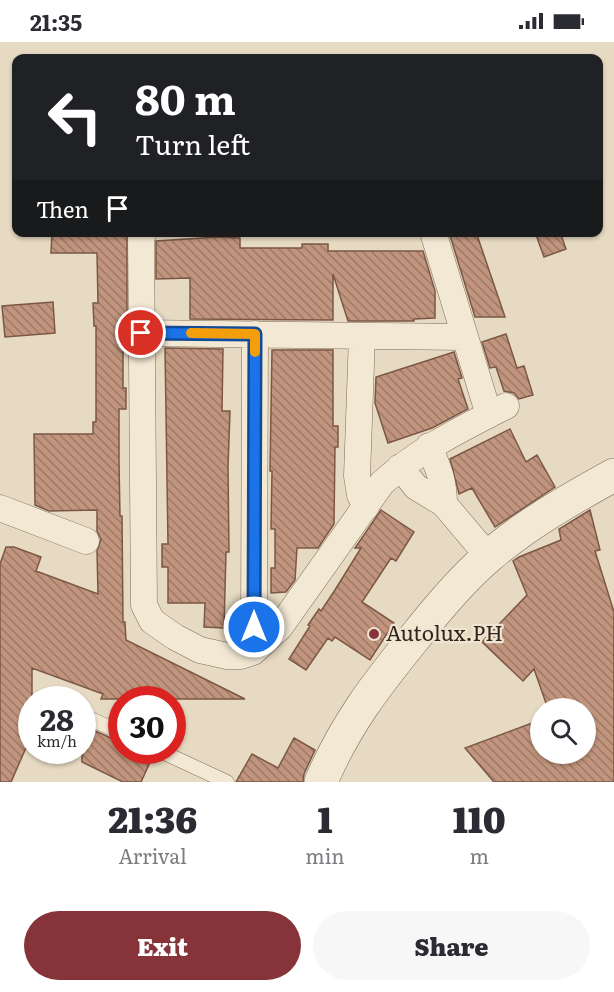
<!DOCTYPE html>
<style>
:root{--surface:#fff;--page:#f7f7f7;--text:#2b2b33;--muted:#7c7c81;--accent:#863439}
body{margin:0;font-family:Literata,serif;background:var(--page);color:var(--text);height:100vh;display:flex;flex-direction:column;font-size:22px;white-space:nowrap}
*{box-sizing:border-box;margin:0}
p{font-size:20px;color:var(--muted)}
.icon{flex:none;width:33px;height:33px;fill:none;stroke:currentColor;stroke-width:2;stroke-linecap:round;stroke-linejoin:round}
.map{position:relative;height:740px;overflow:hidden}
.panel{display:flex;flex-direction:column;background:var(--surface);flex:1}
.panel>*{flex:none}
.top-card{position:absolute;left:12px;top:12px;width:591px;height:183px;border-radius:12px;box-shadow:0 2px 4px #0004;background:#202124;color:#fff;overflow:hidden}
.buttons{position:absolute;left:530px;top:656px;display:grid;gap:12px}
.buttons a{display:grid;place-items:center;width:66px;height:66px;border-radius:50%;background:var(--surface);box-shadow:0 2px 4px #0004;font-size:30px}
.speed{position:absolute;left:18px;top:644px;display:flex;gap:12px;font-size:30px;font-weight:700;text-align:center}
.speed>*{display:grid;place-content:center;width:78px;height:78px;border-radius:50%;background:var(--surface);box-shadow:0 2px 4px #0004;line-height:1}
.speed small{font-size:15px;font-weight:400}
.speed .limit{border:9px solid #d22;background:#fff;color:#111}
.pin{position:absolute;display:grid;place-items:center;width:51px;height:51px;color:#fff;margin:-26px;border:3px solid #fff;border-radius:50%;box-shadow:0 2px 6px #0007}
.me{position:absolute;width:66px;margin:-33px;rotate:0deg;stroke-linejoin:round;filter:drop-shadow(0 0 4px #0008)}
.turn{display:flex;align-items:center;gap:21px;height:126px;padding:0 24px;font-size:27px}
.turn .icon{width:78px;height:78px;stroke-width:2.5}
.turn b{display:block;font-size:42px;line-height:51px}
.then{display:flex;align-items:center;height:57px;padding:0 24px;background:#0003;gap:12px;font-size:22px}
.eta{display:flex;justify-content:space-evenly;align-items:center;height:102px;text-align:center}
.eta b{font-size:36px;font-weight:800;line-height:42px}
.button{display:flex;gap:12px;margin-top:auto;padding:12px 24px}
.button a{flex:1;height:69px;border-radius:36px;background:var(--accent);color:#fff;font-size:24px;font-weight:800;line-height:69px;text-align:center}
.button a+a{background:var(--page);color:var(--text)}
.status{display:flex;justify-content:space-between;align-items:center;height:42px;padding:0 30px;background:var(--surface);direction:ltr}
.status svg{height:16px;fill:currentColor}
.map>svg:first-child{display:block}
</style>
<div class="status"><b>21:35</b><svg viewBox="0 0 49 12"><path d="M0 12V9h3v3zM5 12V6h3v6zM10 12V3h3v9zM15 12V0h3v12zM26 1h20v11H26zM47 4h2v5h-2z"/></svg></div>
<div class="map">
<svg width="614" height="740" viewBox="0 0 614 740">
<defs>
<pattern id="building-back-hatch" width="6" height="6" patternUnits="userSpaceOnUse" patternTransform="scale(1.5)"><rect width="6" height="6" fill="#c1957d"/><path d="M-1 5l2 2M0 0l6 6M5-1l2 2" fill="none" stroke="#9d7966"/></pattern>
</defs>
<rect width="100%" height="100%" fill="#e7dac2"/>
<path fill="url(#building-back-hatch)" stroke="#7b5745" stroke-width="1.5" d="M52 190H127V307H123V346H126V367H119V420L120 474H122L123 580H125L126 598 245 657H101L103 652 32 626V692L11 740H0V522L6 505H14L41 515 36 529 98 552 97 509 101 497 97 489V468L49 469 35 463 34 392H93V380H96V284H94L93 261H98L97 211H51Z
M449 190H476L505 275H475Z
M535 190H560L566 207 544 215Z
M218 195 240 196V206H302V202H328V209H423L435 249V276L414 277V279H348L333 232V278L190 277V236L156 237V199Z
M53 260 55 291 5 295 2 264Z
M506 292 517 326 524 324 533 353 519 357 514 351 504 349 496 325 490 326 482 300Z
M165 306 223 307 222 369H230L228 425 229 510H226L224 586 204 585 205 561H168V525H162V502H168Z
M272 308H333V384H338V405H335L334 482 318 506H297L295 538 286 550 271 551V526H275V487H271L272 429H270Z
M454 310 462 336 458 337 468 367 432 386 388 401 375 361 376 335Z
M510 387 526 420 537 413 555 445 495 485 472 446 459 452 450 417Z
M381 468 414 490 396 519 391 516 362 560 394 581 370 618 335 595 332 599 328 596 306 628 289 617 310 584 308 583 319 567 321 569 335 548 361 506H355Z
M590 468 600 508 595 509 614 570V740H494L465 706 540 678V711H585V666H552L546 661 534 627 523 639 482 600 527 553 513 519 519 515 561 498 559 487Z
M82 683 122 701V708H135L152 716 141 740H123L82 720Z
M294 696 315 708 304 732 303 740H236L252 712 278 726Z"/>
<g fill="none" stroke-linecap="round" stroke-linejoin="round">
<g stroke="#7f6d5c" stroke-width="15">
<path id="service" d="M82 673 122 691
M158 708 227 740"/>
</g>
<g stroke="#7f6d5c" stroke-width="27">
<path id="minor" d="M144 190 141 195 144 563 152 579 175 595 200 608 227 614H241L253 610 280 585 382 441C420 407 461 387 506 364
M433 190 489 373
M141 291 464 295
M255 292 254 585 257 594 263 601
M362 294 357 434 360 453 366 465
M429 404C438 426 444 438 444 462
M400 425 416 445 444 462 488 514
M0 466 86 499"/>
</g>
<g stroke="#7f6d5c" stroke-width="34">
<path id="tertiary" d="M321 740C345 683 376 643 415 595 437 567 461 538 488 515 525 483 572 456 614 433"/>
</g>
<use href="#service" stroke="#f3e8d4" stroke-width="14"/>
<use href="#minor" stroke="#f3e8d4" stroke-width="26"/>
<use href="#tertiary" stroke="#f3e8d4" stroke-width="33"/>
</g>
<g fill="none" stroke-linecap="round" stroke-linejoin="round">
<g stroke="#114b97" stroke-width="15">
<path id="route" d="M141 291 255 292 254 585"/>
</g>
<use href="#route" stroke="#1a73e8" stroke-width="10"/>
<path stroke="#f59e0b" stroke-width="10" d="M191 291 255 292V310"/>
</g>
<circle fill="#863439" stroke="#f0e5d1" stroke-width="2" cx="374" cy="592" r="6"/>
<g text-anchor="middle" stroke-width="4.5" stroke-linejoin="round" paint-order="stroke">
<g font-size="21" fill="#31261e" stroke="#f0e5d1" text-anchor="start">
<text x="386" y="599">Autolux.PH</text>
</g>
</g>
</svg>
<div class="buttons">
<a><svg class="icon" aria-label="search" viewBox="0 0 24 24"><circle cx="10" cy="10" r="6"/><path d="M15 15l6 6"/></svg></a>
</div>
<div class="speed"><div>28<small>km/h</small></div><div class="limit">30</div></div>
<div class="pin" style="left:141px;top:291px;background:#d93025"><svg class="icon" aria-label="arrive" viewBox="0 0 24 24"><path d="M6 21V4h12l-3 4 3 4H6"/></svg></div>
<svg class="me" style="left:254px;top:585px" viewBox="-20 -20 40 40"><circle r="17" fill="#1a73e8" stroke="#fff" stroke-width="3"/><path d="M0-11L8 9 0 5-8 9z" fill="#fff"/></svg>
<div class="top-card">
<div class="turn"><svg class="icon" aria-label="left" viewBox="0 0 24 24"><path d="M17 20v-9H6M10 6l-5 5 5 5"/></svg><div><b>80 m</b>Turn left</div></div>
<div class="then">Then<svg class="icon" aria-label="arrive" viewBox="0 0 24 24"><path d="M6 21V4h12l-3 4 3 4H6"/></svg></div>
</div>
</div>
<section class="panel">
<div class="eta">
<div><b>21:36</b><p>Arrival</p></div>
<div><b>1</b><p>min</p></div>
<div><b>110</b><p>m</p></div>
</div>
<div class="button"><a>Exit</a><a>Share</a></div>
</section>
